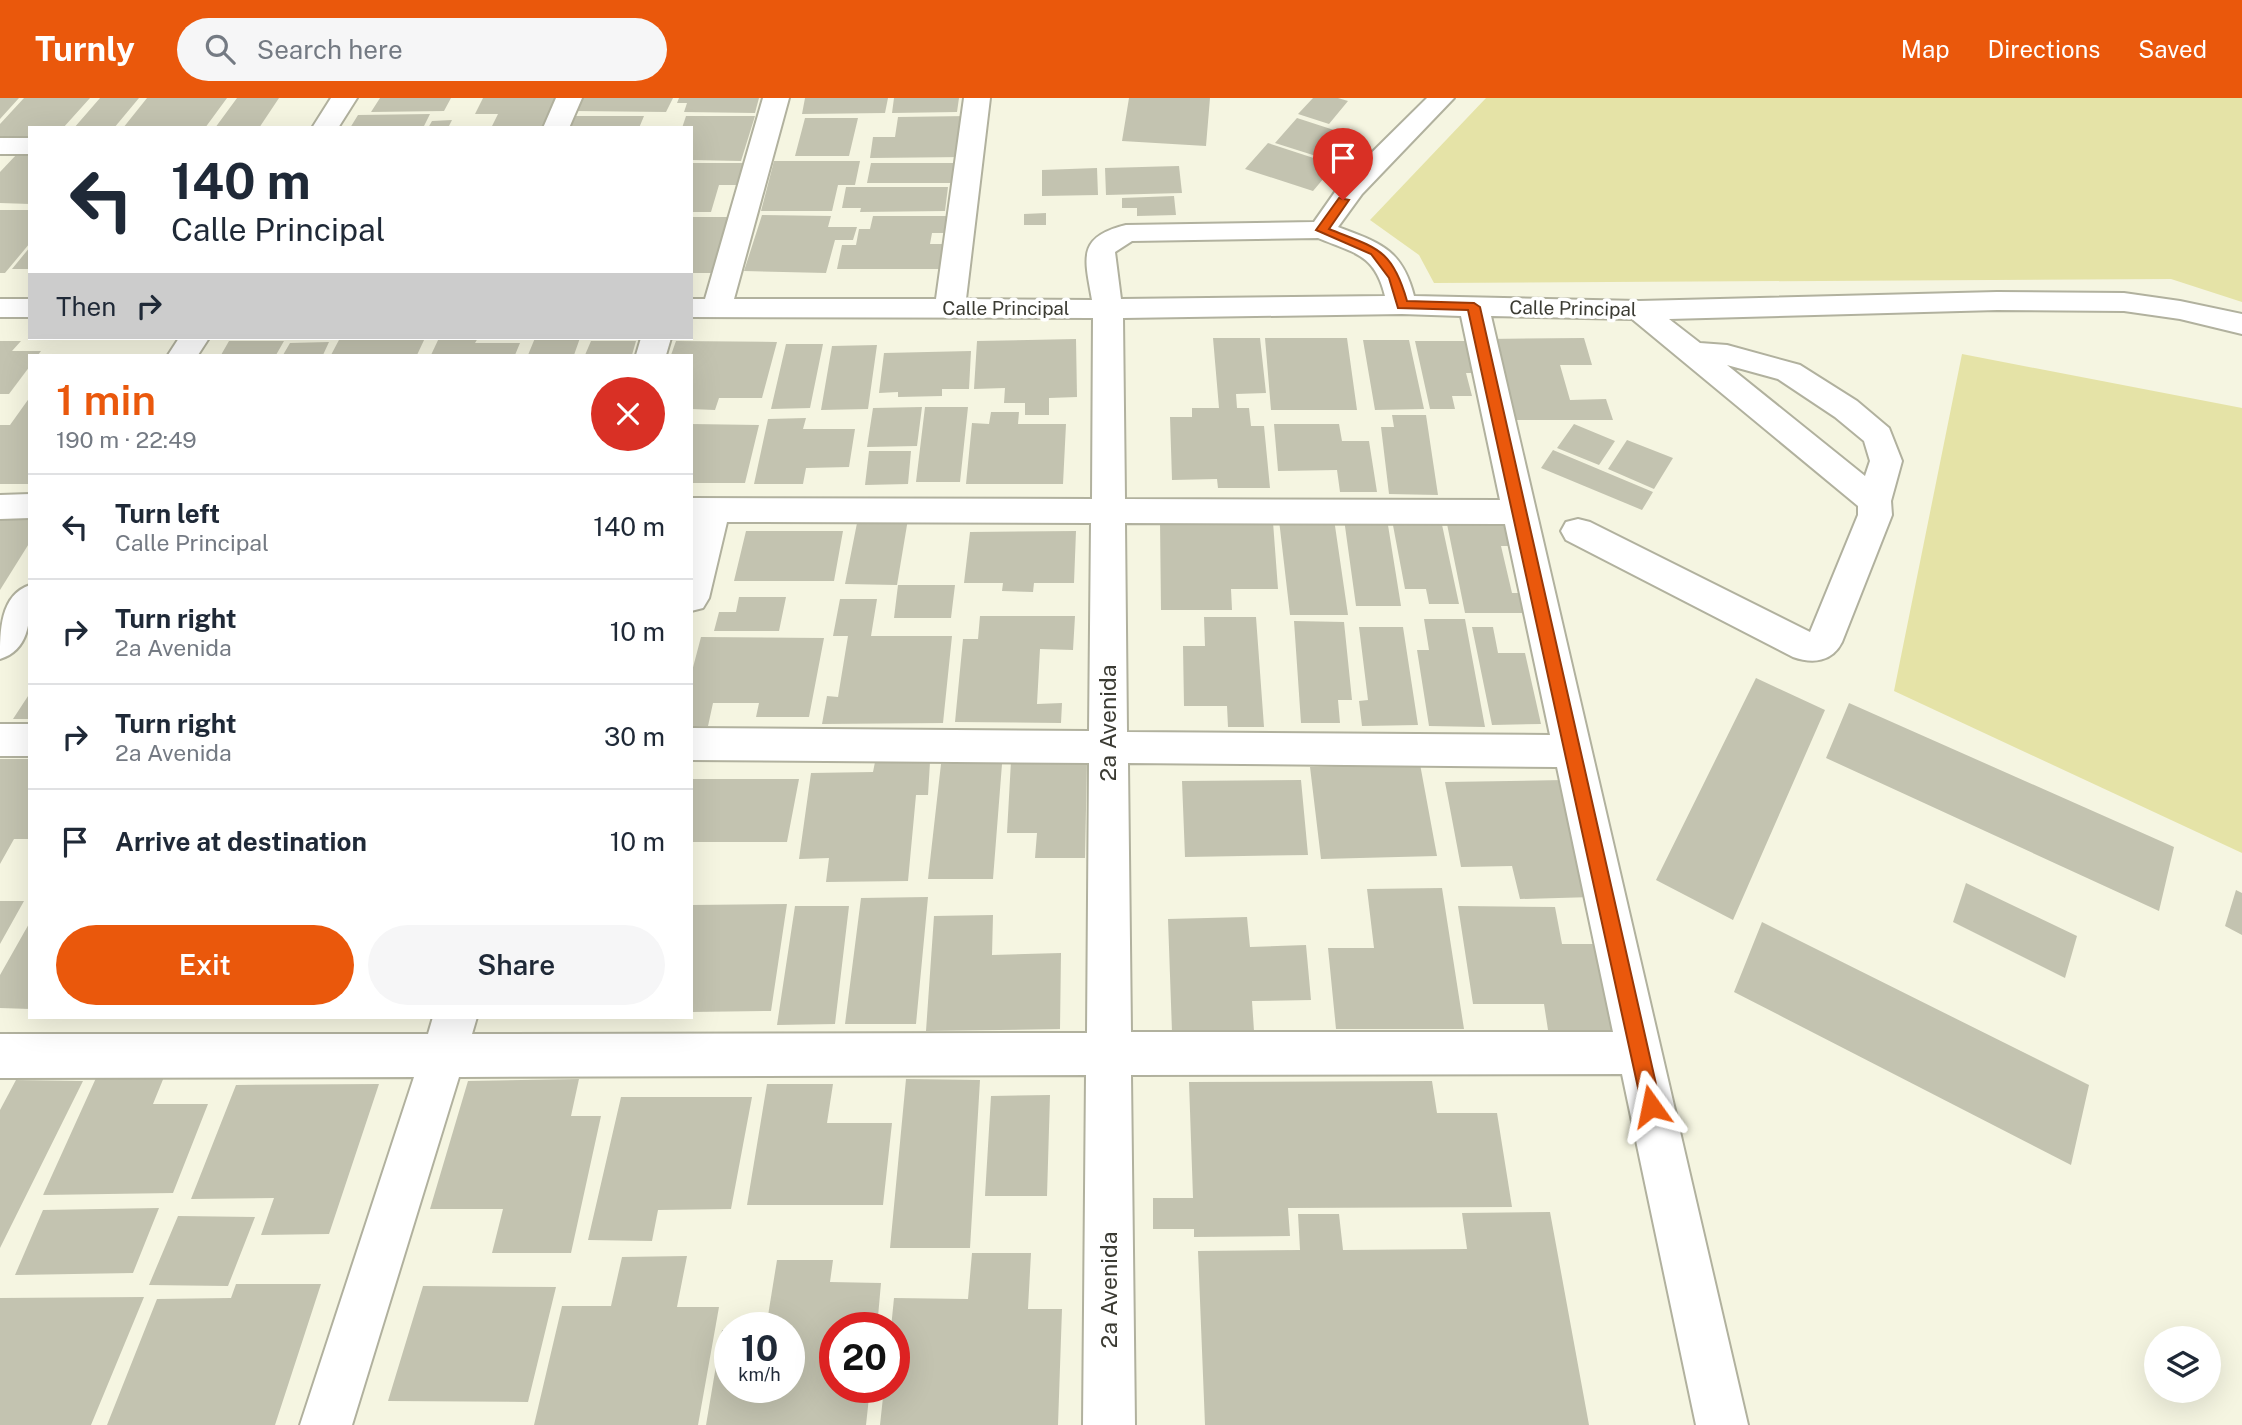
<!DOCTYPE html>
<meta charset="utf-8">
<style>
:root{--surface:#fff;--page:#f6f6f7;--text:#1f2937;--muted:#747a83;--line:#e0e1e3;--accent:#ea580c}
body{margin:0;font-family:"Public Sans",sans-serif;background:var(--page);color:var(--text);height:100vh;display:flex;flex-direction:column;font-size:26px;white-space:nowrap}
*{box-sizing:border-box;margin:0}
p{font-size:23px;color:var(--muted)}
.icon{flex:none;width:38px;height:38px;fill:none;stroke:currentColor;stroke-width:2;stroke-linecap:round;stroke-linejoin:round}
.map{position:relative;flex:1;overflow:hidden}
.sheet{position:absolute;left:28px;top:256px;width:665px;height:665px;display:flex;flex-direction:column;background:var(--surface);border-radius:0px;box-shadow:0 7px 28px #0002}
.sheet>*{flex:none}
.top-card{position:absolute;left:28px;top:28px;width:665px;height:214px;border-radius:0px;box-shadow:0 7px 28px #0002;background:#fff;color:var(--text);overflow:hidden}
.tools{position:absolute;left:2144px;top:1228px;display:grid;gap:14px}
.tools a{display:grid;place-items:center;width:77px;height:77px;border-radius:50%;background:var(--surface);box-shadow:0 7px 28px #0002;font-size:35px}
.speed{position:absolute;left:714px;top:1214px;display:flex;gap:14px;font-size:35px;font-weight:700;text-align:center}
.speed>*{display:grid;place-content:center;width:91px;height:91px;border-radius:50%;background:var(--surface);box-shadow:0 7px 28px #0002;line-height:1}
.speed small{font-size:18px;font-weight:400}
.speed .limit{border:10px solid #d22;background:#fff;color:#111}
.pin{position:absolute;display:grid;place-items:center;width:60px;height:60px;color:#fff;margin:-72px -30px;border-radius:50% 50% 50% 0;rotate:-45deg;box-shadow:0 0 7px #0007}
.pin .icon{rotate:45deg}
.me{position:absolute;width:77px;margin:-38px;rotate:348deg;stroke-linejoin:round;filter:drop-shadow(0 0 5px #0008)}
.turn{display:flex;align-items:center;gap:24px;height:147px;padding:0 28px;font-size:32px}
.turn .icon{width:91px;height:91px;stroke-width:2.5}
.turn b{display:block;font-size:49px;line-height:60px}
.then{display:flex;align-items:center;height:66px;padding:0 28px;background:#0003;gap:14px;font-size:26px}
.round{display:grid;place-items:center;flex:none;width:74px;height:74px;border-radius:37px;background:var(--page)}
.headline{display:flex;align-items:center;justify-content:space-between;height:119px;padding:0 28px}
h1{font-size:42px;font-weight:600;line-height:52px;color:var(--accent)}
.primary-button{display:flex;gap:14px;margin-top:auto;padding:14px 28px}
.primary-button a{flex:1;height:80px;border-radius:42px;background:var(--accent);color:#fff;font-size:28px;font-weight:600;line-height:80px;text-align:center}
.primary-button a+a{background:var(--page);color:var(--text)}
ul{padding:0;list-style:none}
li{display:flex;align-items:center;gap:21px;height:105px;padding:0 28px;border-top:2px solid var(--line)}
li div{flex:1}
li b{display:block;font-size:26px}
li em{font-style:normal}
header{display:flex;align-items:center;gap:42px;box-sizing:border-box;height:98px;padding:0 35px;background:var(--accent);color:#fff}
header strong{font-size:33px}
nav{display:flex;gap:38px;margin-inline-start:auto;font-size:24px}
.search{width:490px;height:63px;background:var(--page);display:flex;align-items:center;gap:18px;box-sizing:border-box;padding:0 24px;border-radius:38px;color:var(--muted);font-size:26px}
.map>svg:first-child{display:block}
</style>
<header>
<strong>Turnly</strong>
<div class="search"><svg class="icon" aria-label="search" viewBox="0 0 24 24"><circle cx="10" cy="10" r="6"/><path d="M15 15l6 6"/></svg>Search here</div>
<nav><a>Map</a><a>Directions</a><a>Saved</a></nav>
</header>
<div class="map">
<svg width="2242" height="1327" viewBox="0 0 2242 1327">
<rect width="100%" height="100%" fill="#f5f5e1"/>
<path fill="#e5e3a7" d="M1486 0H2242V204L2171 181 1434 185 1419 157 1370 122Z
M1962 256 2242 310V755L1894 593Z"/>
<path fill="#c3c3b0" d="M0 0H19L0 21Z
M24 0H90L63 30H30V41L0 40V26Z
M100 0H139L114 30H74Z
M147 0H227L205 30H123Z
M237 0H279L259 30H215Z
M380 0H451L444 13 371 14Z
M483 0H557L544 30H491L498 16H475Z
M582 0H673L666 14 575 13Z
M679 0H759L755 15 684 14 687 5H677Z
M805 0H888L885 15 802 16Z
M894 0H959L957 14 892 15Z
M1129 0H1210L1206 48 1122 43Z
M1313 0H1338L1348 3 1329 26 1298 16Z
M430 16 423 30H350L358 17Z
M576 18H644L639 30H570Z
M686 18H755L741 63 691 62V30H682Z
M968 18 965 59 870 60 873 39H895L898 19Z
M805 20H858L849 58H795Z
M1297 20 1337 33 1316 58 1275 45Z
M452 22 448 30H428L432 23Z
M1268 45 1335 67 1313 93 1245 71Z
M17 56H30V106L0 105V74Z
M774 63H860L855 87H838L832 113H761Z
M691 65H743L737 87H719L711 114H691Z
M871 65H963L960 85H867Z
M1179 68 1182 95 1106 97 1105 70Z
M1097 70 1098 97 1042 98V72Z
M846 89H948L945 113 860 114 861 110H842Z
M1174 98 1176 117 1137 118V110H1122V100Z
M0 112H30V145L5 175H0Z
M1046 115V127H1024V116Z
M762 117 831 118 828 129H857L853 142H835L826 175 744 173Z
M873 118H958L956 135H932L930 146H944L940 171H837L842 147H856L859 131H870Z
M691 119H728L711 175H691Z
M30 149V171H12Z
M340 240H425L417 257H331Z
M439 240H478L475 245H520L515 257H431Z
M535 240H580L574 257H528Z
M1213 240H1260L1266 295 1236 296 1237 310H1249L1251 328H1264L1270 390H1218L1217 381 1172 382 1170 319H1192V310H1219Z
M1265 240H1347L1357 312H1271Z
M1584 240 1592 267H1560L1570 302 1606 301 1613 322H1507L1487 241Z
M1076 241 1077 299 1049 300V317H1025V305H1004L1005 290 974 291 977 243Z
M1363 242H1409L1424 311 1375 312Z
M0 243H21L12 253H41L38 257H30V268L9 296H0Z
M229 243H284L276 257H221Z
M591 243H636L632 257H585Z
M676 243 777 244 762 300H719L715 312 691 311V257H671Z
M1415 243H1470L1478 275H1466L1472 298H1452L1455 311H1430Z
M329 244 323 257H283L290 245Z
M786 246H823L810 310 771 311Z
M877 247 868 311 821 312 832 248Z
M971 253 969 291H942V298L898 299V294L879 295 884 255Z
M30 299V386H0V327H10Z
M922 309 917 348 867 349 873 310Z
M925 309H968L960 384H916Z
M991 314H1019L1018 326H1066L1063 386H966L972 325 989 326Z
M1392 317H1426L1438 397 1389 396 1381 329H1394Z
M806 320 803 331H855L849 369 806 370 803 386H754L768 321Z
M691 326 759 327 745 385H691Z
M1274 326H1339L1342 343H1369L1377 394H1340L1337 372 1278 373Z
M1574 326 1615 343 1599 367 1557 350Z
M1627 342 1673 360 1654 391 1608 371Z
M1553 352 1653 394 1642 412 1541 370Z
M869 353H911L908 386 865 387Z
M0 418H30V444L0 492Z
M858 420 908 421 897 487 845 486Z
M1334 421 1348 517H1290L1279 422Z
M1344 421H1387L1401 508H1356Z
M1392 422H1441L1459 506H1429L1426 491H1405Z
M1160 423 1273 424 1278 491H1231L1232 512H1161Z
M1510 425 1515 448H1501L1512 495H1525L1530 515H1465L1447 426Z
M746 433H843L834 483H734Z
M1076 433 1074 485H1034L1033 494 1002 493 1003 485H964L970 434Z
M898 487H955L951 520H894Z
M739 499H786L779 533H714L719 514H736Z
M840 501H877L871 538H952L943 625 822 626 827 598 838 599 848 538H833Z
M980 518H1075L1073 552 1040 551 1037 606 1062 605 1061 625 955 624 963 541H978Z
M1204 519H1256L1264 629H1228L1227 608H1184L1183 548H1205Z
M1424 521H1465L1485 629 1429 628 1417 552H1429Z
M1294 523 1344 524 1352 602H1338L1340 625H1301Z
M1359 529H1403L1418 627 1362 628 1359 603 1368 602Z
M1472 529H1493L1498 555H1525L1541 626 1492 627Z
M701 539 824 540 809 619H756L759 605H713L708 628H691V577Z
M1756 580 1825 612 1733 822 1656 782Z
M30 595V621H13Z
M1849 605 2174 749 2159 813 1826 660Z
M0 661H30V741H14L0 766Z
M1011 663H1087L1085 760H1035L1037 735H1007Z
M875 664H930L928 697H916L908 783 826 784 829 760 799 761 811 675 873 674Z
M941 666H1002L993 781H928Z
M1420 666 1437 758 1321 761 1310 669Z
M691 681H799L787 744H691Z
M1301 682 1308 757 1185 759 1182 683Z
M1564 682 1593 799 1520 801 1512 768 1461 769 1445 684Z
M1966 785 2077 838 2065 880 1953 824Z
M1442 790 1464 931H1336L1328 850H1374L1367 791Z
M2236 792 2242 795V837L2225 828Z
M928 799 916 926H845L861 800Z
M0 803H24L0 846Z
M787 806 771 913 691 914V807Z
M795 808H849L835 926 777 927Z
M1458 808 1555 809 1562 846H1602L1621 932H1548L1544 906H1473Z
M993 817 992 857 1061 855 1060 931 926 933 934 818Z
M1247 819 1250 849 1306 847 1311 902 1252 903 1254 933 1172 934 1168 821Z
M30 824V911L0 910V877Z
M1762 824 2089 987 2071 1067 1734 894Z
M164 979 153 1006H208L173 1095 43 1097 96 980Z
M579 981 571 1018H601L571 1155H492L503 1111H430L468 983Z
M906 981 980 982 970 1150H890Z
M16 982 83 983 0 1150V1012Z
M1432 983 1437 1015H1497L1512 1109 1288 1110 1290 1138 1194 1139V1131H1153V1100H1193L1189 984Z
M379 986 329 1136 261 1137 274 1100 191 1101 236 987Z
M767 986H833L827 1025H892L883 1107H747Z
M1050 997 1047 1098H985L991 998Z
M621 999H752L731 1111 658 1112 652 1143 588 1142Z
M159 1110 133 1175 15 1177 43 1112Z
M1550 1114 1589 1327H1205L1198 1153 1300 1152 1298 1116H1339L1343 1152 1467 1151 1462 1115Z
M178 1118 255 1119 228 1188 149 1187Z
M972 1155H1031L1028 1211H1062L1058 1327H880L884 1290H894V1230H891L894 1200 968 1201Z
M687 1158 677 1209H719L698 1327H534L562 1208H611L622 1159Z
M777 1162H833L830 1184 881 1185 877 1230H835V1290H870L866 1327H706L722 1232H730V1290H789V1230H766Z
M236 1186H321L275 1327H107L157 1201 231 1200Z
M423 1188 556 1189 528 1304 388 1303Z
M144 1199 91 1327H0V1200Z"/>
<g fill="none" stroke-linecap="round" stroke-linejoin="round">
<g stroke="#b1b19e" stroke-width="4">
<path id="minor" d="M331 0H357L338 30H312Z
M556 0H582L569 30H543Z
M763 0H789L734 201H936L964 0H990L966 201 1092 202C1085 161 1076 139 1126 127L1314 124 1342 84 1427 0H1454L1362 96 1338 129C1380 145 1402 151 1414 198L1639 203 1997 194 2124 195 2180 203 2242 216V236L2180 221 2124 213 1997 212 1669 221 1700 245 1727 247 1800 267 1857 303 1889 330 1902 363 1891 403 1892 417 1842 544C1832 564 1813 566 1793 559L1566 442 1561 433 1566 424 1578 421 1590 424 1810 534 1858 417V408L1632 221 1491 218 1748 1327H1696L1622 976 1131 977 1135 1327H1083L1086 977 459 979 352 1327H300L414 979 0 980V936H428L433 919H477L472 936 1087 935 1089 665 691 662V630L1089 633 1091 425 727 424 709 500 703 510 691 513V400L1092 401 1093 220 691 219V201H705ZM1318 140C1354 155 1375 156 1385 198L1121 201 1115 154 1132 143ZM1402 216 1461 218 1500 402 1125 401 1123 220ZM1727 267 1778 281 1835 319 1864 343 1870 363 1865 378ZM1125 425 1505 426 1550 637 1127 634ZM1128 665 1557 669 1613 934H1131Z
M0 40H30V56H0Z
M0 201H30V219H0Z
M179 240H209L198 257H168Z
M641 240H671L666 257H636Z
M30 396V420L0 421V397Z
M30 487C30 515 33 551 0 561 0 533 0 497 30 487Z
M0 626H30V658H0Z"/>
</g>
<use href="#minor" fill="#fff" fill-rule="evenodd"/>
</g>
<path fill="#ea580c" stroke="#983908" stroke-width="2" d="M1339 100 1349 102 1329 131C1376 150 1392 150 1407 203L1474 205 1480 209 1661 1008 1658 1014 1651 1017 1644 1014 1642 1008 1468 212 1398 210 1389 180 1371 156 1316 132Z"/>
<g text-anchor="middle" stroke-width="7" stroke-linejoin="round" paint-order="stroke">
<g font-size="19" fill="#3b3b33" stroke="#fff">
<text x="1006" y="217">Calle Principal</text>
<text transform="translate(1573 210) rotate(1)" y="7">Calle Principal</text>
</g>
<g font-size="23" fill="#3b3b33" stroke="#fff">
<text transform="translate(1108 625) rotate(-90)" y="8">2a Avenida</text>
<text transform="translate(1109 1192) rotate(-90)" y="8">2a Avenida</text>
</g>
</g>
</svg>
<div class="tools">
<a><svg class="icon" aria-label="layers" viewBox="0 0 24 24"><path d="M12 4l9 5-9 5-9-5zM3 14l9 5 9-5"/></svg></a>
</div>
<div class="speed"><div>10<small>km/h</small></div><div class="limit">20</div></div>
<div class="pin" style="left:1343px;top:102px;background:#d93025"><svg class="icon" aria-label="arrive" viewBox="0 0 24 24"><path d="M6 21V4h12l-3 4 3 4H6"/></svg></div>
<svg class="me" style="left:1651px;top:1008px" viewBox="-20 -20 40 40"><path d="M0-17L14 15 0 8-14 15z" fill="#ea580c" stroke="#fff" stroke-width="4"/></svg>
<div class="top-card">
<div class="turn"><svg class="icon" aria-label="left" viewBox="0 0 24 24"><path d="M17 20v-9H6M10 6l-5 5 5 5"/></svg><div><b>140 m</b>Calle Principal</div></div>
<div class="then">Then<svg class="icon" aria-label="right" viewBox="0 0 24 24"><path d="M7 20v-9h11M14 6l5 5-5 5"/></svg></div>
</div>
<section class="sheet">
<div class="headline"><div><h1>1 min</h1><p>190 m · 22:49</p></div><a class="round" style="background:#d93025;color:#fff"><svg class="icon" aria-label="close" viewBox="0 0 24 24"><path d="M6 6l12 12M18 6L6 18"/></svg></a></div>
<ul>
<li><svg class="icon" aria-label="left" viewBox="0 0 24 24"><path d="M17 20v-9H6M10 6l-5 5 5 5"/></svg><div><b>Turn left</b><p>Calle Principal</p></div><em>140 m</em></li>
<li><svg class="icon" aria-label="right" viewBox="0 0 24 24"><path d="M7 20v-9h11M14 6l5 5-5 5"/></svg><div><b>Turn right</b><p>2a Avenida</p></div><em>10 m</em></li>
<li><svg class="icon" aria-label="right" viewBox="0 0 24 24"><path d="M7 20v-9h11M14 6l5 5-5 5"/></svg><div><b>Turn right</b><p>2a Avenida</p></div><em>30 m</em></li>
<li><svg class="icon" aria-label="arrive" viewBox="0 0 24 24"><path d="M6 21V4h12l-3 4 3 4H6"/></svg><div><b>Arrive at destination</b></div><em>10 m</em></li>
</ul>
<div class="primary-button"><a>Exit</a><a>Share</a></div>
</section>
</div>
